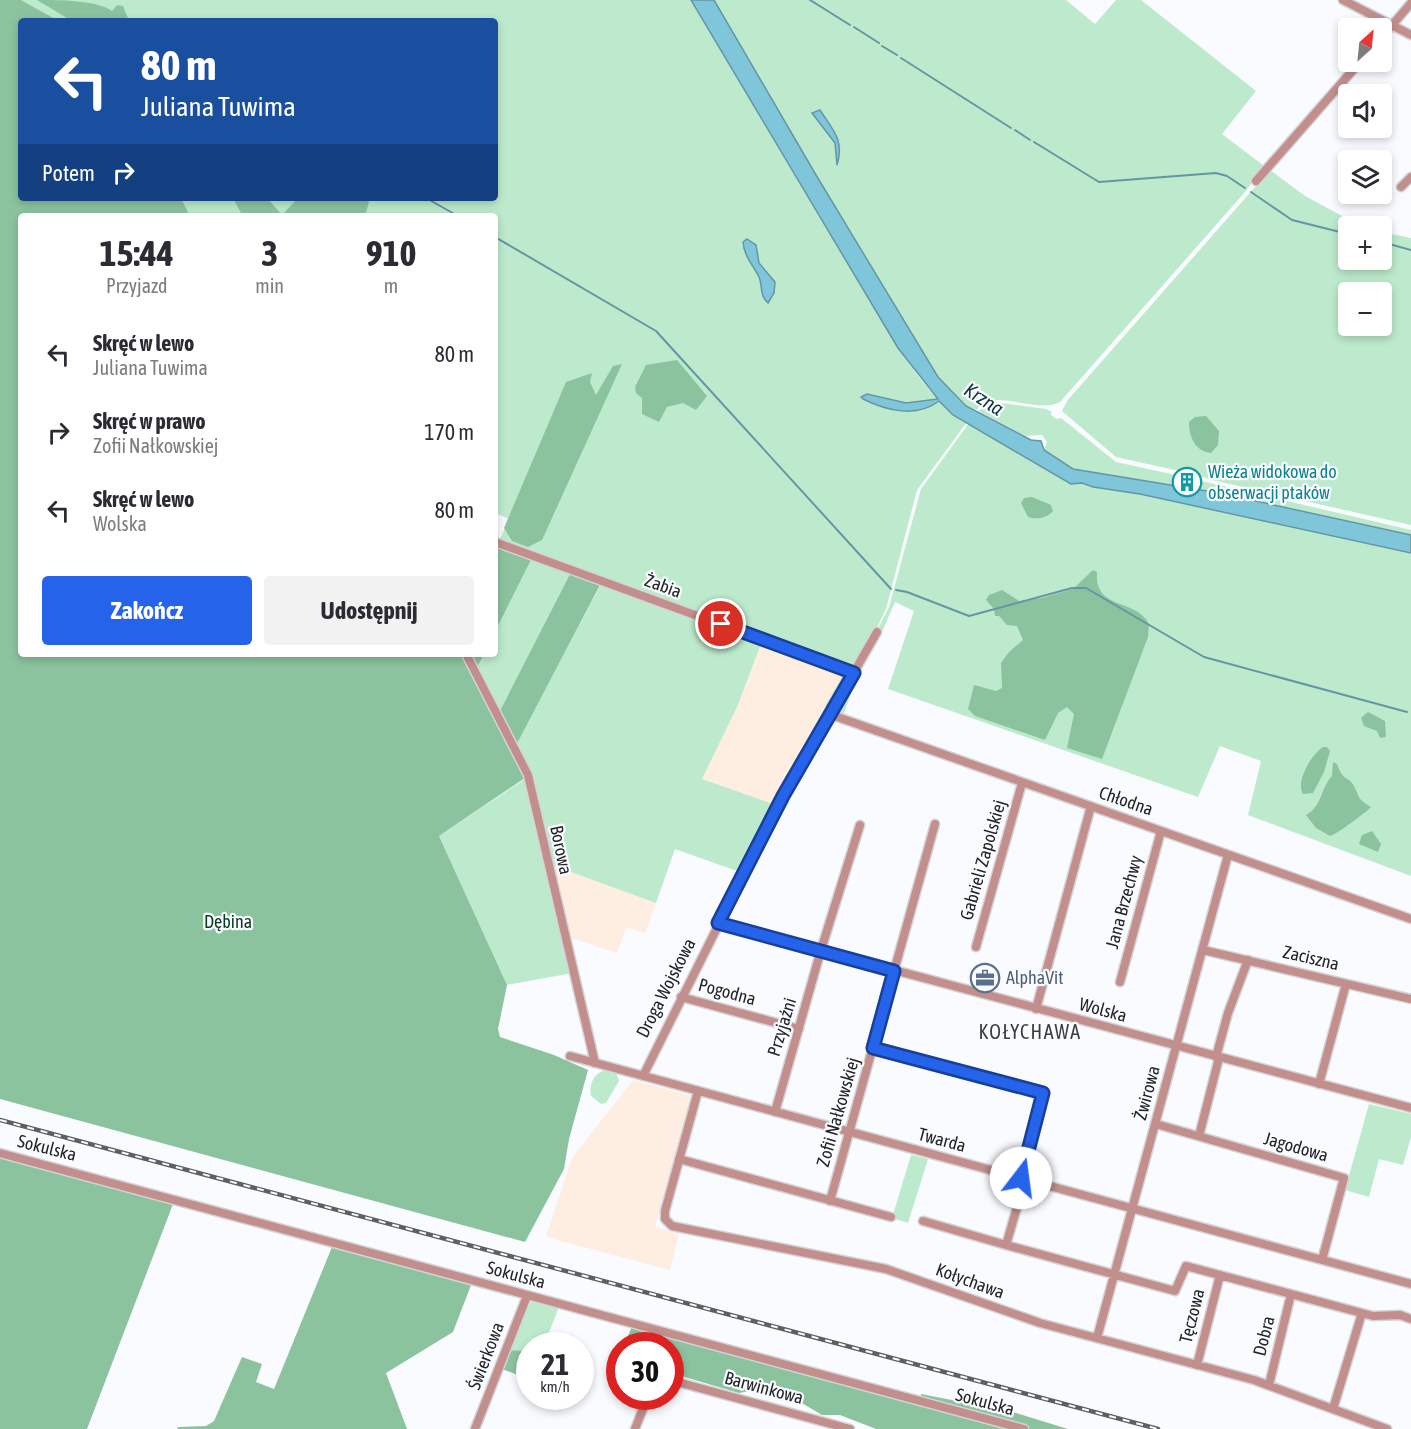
<!DOCTYPE html>
<html lang="pl">
<meta charset="utf-8">
<style>
:root{--surface:#fff;--page:#f2f2f3;--text:#2b2b33;--muted:#7c7c81;--accent:#2563eb}
body{margin:0;font-family:"Asap Condensed",sans-serif;background:var(--page);color:var(--text);height:100vh;display:flex;flex-direction:column;font-size:22px;white-space:nowrap}
*{box-sizing:border-box;margin:0}
p{font-size:20px;color:var(--muted)}
.icon{flex:none;width:33px;height:33px;fill:none;stroke:currentColor;stroke-width:2;stroke-linecap:round;stroke-linejoin:round}
.map{position:relative;flex:1;overflow:hidden}
.side{position:absolute;left:18px;top:213px;width:480px;height:444px;display:flex;flex-direction:column;background:var(--surface);border-radius:6px;box-shadow:0 3px 9px #0003}
.side>*{flex:none}
.banner{position:absolute;left:18px;top:18px;width:480px;height:183px;border-radius:6px;box-shadow:0 3px 9px #0003;background:#1a4fa0;color:#fff;overflow:hidden}
.needle{width:39px;rotate:27deg}
.controls{position:absolute;left:1338px;top:18px;display:grid;gap:12px}
.controls a{display:grid;place-items:center;width:54px;height:54px;border-radius:6px;background:var(--surface);box-shadow:0 3px 9px #0003;font-size:30px}
.speed{position:absolute;left:516px;top:1332px;display:flex;gap:12px;font-size:30px;font-weight:700;text-align:center}
.speed>*{display:grid;place-content:center;width:78px;height:78px;border-radius:50%;background:var(--surface);box-shadow:0 3px 9px #0003;line-height:1}
.speed small{font-size:15px;font-weight:400}
.speed .limit{border:9px solid #d22;background:#fff;color:#111}
.pin{position:absolute;display:grid;place-items:center;width:51px;height:51px;color:#fff;margin:-26px;border:3px solid #fff;border-radius:50%;box-shadow:0 2px 6px #0007}
.me{position:absolute;width:66px;margin:-33px;rotate:15deg;stroke-linejoin:round;filter:drop-shadow(0 0 4px #0008)}
.turn{display:flex;align-items:center;gap:21px;height:126px;padding:0 24px;font-size:27px}
.turn .icon{width:78px;height:78px;stroke-width:2.5}
.turn b{display:block;font-size:42px;line-height:51px}
.then{display:flex;align-items:center;height:57px;padding:0 24px;background:#0003;gap:12px;font-size:22px}
.eta{display:flex;justify-content:space-evenly;align-items:center;height:102px;text-align:center}
.eta b{font-size:36px;font-weight:700;line-height:42px}
.primary-button{display:flex;gap:12px;margin-top:auto;padding:12px 24px}
.primary-button a{flex:1;height:69px;border-radius:6px;background:var(--accent);color:#fff;font-size:24px;font-weight:700;line-height:69px;text-align:center}
.primary-button a+a{background:var(--page);color:var(--text)}
ul{padding:0;list-style:none}
li{display:flex;align-items:center;gap:18px;height:78px;padding:0 24px}
li div{flex:1}
li b{display:block;font-size:22px}
li em{font-style:normal}
.map>svg:first-child{display:block}
</style>
<div class="map">
<svg width="1411" height="1429" viewBox="0 0 1411 1429">
<rect width="100%" height="100%" fill="#f9fbff"/>
<path fill="#feede1" d="M761 644 844 673 773 804 702 779 737 707Z
M554 866 656 903 645 933 626 927 617 953 571 938Z
M633 1080 689 1095 691 1098 655 1227 679 1234 670 1270 546 1237 572 1158Z"/>
<path fill="#bdeacc" fill-rule="evenodd" d="M21 0H691L898 348C919 377 936 404 967 422L917 490 886 609 868 646 830 708 825 706 844 673 761 644 737 707 702 779 773 804 737 871 675 849 656 903 554 866 578 972 507 985 439 836 525 779 511 753 600 586 570 574 500 712 477 668 484 654H495V632L531 560 497 546 509 519 495 513V216H190L181 198H495V21H59Z
M714 0H1066L1095 24 1116 0H1141L1256 91 1222 134 1264 166 1245 192 1060 402C1039 413 1006 393 981 403L977 410 966 406 938 377 816 175Z
M1270 170 1305 196 1361 226H1348V260H1382V232L1411 238V525L1212 480 1193 474 1192 471 1185 470 1184 472 1116 457 1062 411 1067 401ZM1348 292H1382V326H1348Z
M993 402 1046 409 1052 412 1051 415 1056 419 1061 418 1116 462 1185 477V480H1197L1411 530V535L1219 493 1095 474 1073 469 1044 450 1047 442 1042 435 1025 436 978 411Z
M969 423 1071 484 1082 483 1093 487 1140 494 1411 553V876L1248 815 1261 761 1220 746 1198 797 888 689 914 611 895 602 878 641 855 681 844 714 836 711 889 607 921 489Z
M605 1070 616 1073 619 1081 606 1103 601 1104 591 1096C589 1084 593 1074 605 1070Z
M1369 1104 1411 1114V1137L1403 1165 1379 1159 1369 1197 1345 1190Z
M911 1155 928 1159 908 1223 892 1218Z
M534 1300 559 1307 544 1345 530 1346 529 1351 508 1350 530 1303Z"/>
<path fill="#8bc39f" d="M0 0H21L59 21H21V198H181L190 216H21V654H484L477 668 500 711 570 574 600 585 512 753 525 778 439 836 507 985 498 1029 500 1037 554 1055 588 1070 569 1139 564 1169 525 1242 0 1099Z
M37 0C59 0 97 0 112 11L117 5 123 6 128 18 133 21H72Z
M233 198H267L282 215 298 198H363L369 202 365 216H248L241 213Z
M677 360 707 396 696 410 683 403 667 407 659 422 642 414V398L636 393 635 387 646 365Z
M622 364 542 540 528 547 512 541 504 528 566 382 592 373 590 382 596 395 613 366Z
M1206 416 1219 431 1218 445 1211 453C1195 451 1189 437 1189 422L1195 417Z
M1032 497 1051 505 1053 511C1047 518 1037 520 1028 517L1021 503 1024 498Z
M495 545 531 560 495 632Z
M1093 570 1097 572C1094 611 1136 598 1149 624L1148 637 1102 759 1067 748 1074 714 1067 707 1058 713 1045 740 975 716 968 709 974 685 996 691 1002 688 1001 663 1009 652 1023 640 1017 626 1007 625 999 616H995L994 609 986 600 989 595 1002 590 1019 601 1042 598 1073 589Z
M1368 712 1385 721 1386 737 1380 738 1377 731 1364 726 1361 718Z
M1323 747H1327L1330 751 1324 772 1313 793 1303 794C1295 781 1312 754 1323 747Z
M1333 762 1337 764C1343 782 1349 776 1354 786 1361 800 1357 798 1371 807 1369 810 1336 835 1330 836L1316 828 1306 815C1322 807 1321 787 1332 776Z
M1372 831 1381 844 1378 852 1359 844 1362 835Z
M0 1158 173 1204 87 1429H0Z
M332 1247 471 1285 453 1332 386 1373 407 1429H177L178 1427 206 1426 214 1421 242 1357 262 1364 256 1382 274 1389Z
M632 1326 894 1396 921 1407V1394L1013 1412 1068 1429H876L840 1415H822L800 1402 779 1400 766 1388 739 1393 671 1373 670 1346H624Z
M508 1350 529 1351V1379L502 1369Z"/>
<path fill="#7fc6db" stroke="#6496a5" stroke-width="1.5" d="M691 0H714L816 175 938 377 966 406 1031 440 1041 441 1044 450 1073 469 1219 493 1411 535V553L1140 494 1093 487 1082 483 1071 484 953 415 939 401C917 418 887 411 863 399L861 397 867 394 906 403 938 399 898 348Z
M820 110C832 129 845 140 837 165L835 143 812 113Z
M747 239 756 245 759 263 775 282 774 293 768 303C759 295 763 286 759 277 753 265 744 256 743 242Z"/>
<g fill="none" stroke-linecap="round" stroke-linejoin="round">
<path stroke="#6496a5" stroke-width="2" d="M810 0 850 25
M854 27 879 43
M882 46 897 55
M901 58 1011 128
M1015 130 1030 140
M1034 142 1099 182 1216 173 1227 176 1245 188
M1251 192 1292 220 1348 234
M426 198 458 216
M495 237 656 331 891 589
M1382 242 1411 250
M896 590 907 592 969 616 1072 588H1086L1204 657 1407 712"/>
<g stroke="#d3d4d8" stroke-width="11">
<path id="street" d="M1343 0 1411 35
M1382 37 1411 3
M1256 181 1360 62
M1401 187 1411 177
M495 542 854 673
M466 654 528 775 595 1063
M829 714 1411 919
M718 923 1411 1108
M976 947 1022 783
M1203 950 1411 999
M1120 982 1161 831
M681 997 799 1029
M1036 1009 1091 806
M873 1048 1043 1093 1021 1178
M570 1056 1411 1284
M1216 1057 1228 1013 1248 960
M643 1076 783 796 877 632
M1319 1084 1346 984
M698 1091 665 1211V1219L672 1226 886 1269 1040 1323 1254 1380 1387 1429
M775 1112 821 950 860 825
M1156 1124 1344 1178 1322 1260
M1199 1136 1219 1058
M0 1153 1024 1429
M679 1159 891 1217
M830 1201 935 824
M923 1221 1006 1245 1025 1180
M1006 1245 1175 1291 1186 1266 1373 1316 1400 1315 1411 1319
M1097 1338 1228 855
M1197 1365 1220 1275
M670 1380 850 1429
M1269 1385 1291 1294
M1333 1409 1362 1313
M475 1429 527 1296
M635 1429 648 1396"/>
</g>
<use href="#street" stroke="#c28f8d" stroke-width="8"/>
<g stroke="#5e5f61" stroke-width="4.5">
<path id="rail" d="M0 1120 1158 1429"/>
</g>
<use href="#rail" stroke="#f9fbff" stroke-width="2" stroke-dasharray="7" stroke-linecap="butt"/>
</g>
<g fill="none" stroke-linecap="round" stroke-linejoin="round">
<g stroke="#184099" stroke-width="15">
<path id="route" d="M721 624 854 673 783 796 718 923 894 971 873 1048 1043 1093 1021 1178"/>
</g>
<use href="#route" stroke="#2563eb" stroke-width="10"/>
</g>
<defs>
<g id="building-ring" transform="scale(1.5)"><circle r="9.5" fill="#f9fbff" stroke="#0f9aa8" stroke-width="1.5"/><path d="M-4-6H4V6H1V3H-1V6H-4ZM-2.5-4.3h1.7v1.8h-1.7ZM.8-4.3h1.7v1.8H.8ZM-2.5-1h1.7V.8h-1.7ZM.8-1h1.7V.8H.8Z" fill="#0f9aa8"/></g>
<g id="office-ring" transform="scale(1.5)"><circle r="9.5" fill="#f9fbff" stroke="#5c6f8a" stroke-width="1.5"/><path d="M-6-3h4V-5.5h4V-3h4V5H-6ZM-1-4.5V-3h2v-1.5ZM-6 0V1H6V0Z" fill="#5c6f8a"/></g>
</defs>
<g fill-rule="evenodd">
<use href="#building-ring" x="1187" y="482"/>
<use href="#office-ring" x="985" y="978"/>
</g>
<g text-anchor="middle" stroke-width="4.5" stroke-linejoin="round" paint-order="stroke">
<g font-size="18" fill="#0d838f" stroke="#f9fbff" text-anchor="start">
<text x="1208" y="478">Wieża widokowa do<tspan x="1208" dy="21">obserwacji ptaków</tspan></text>
</g>
<g font-size="18" fill="#242527" stroke="#f9fbff">
<text transform="translate(663 586) rotate(20)" y="6">Żabia</text>
<text transform="translate(1126 801) rotate(19)" y="6">Chłodna</text>
<text transform="translate(561 850) rotate(78)" y="6">Borowa</text>
<text transform="translate(983 860) rotate(-74)" y="6">Gabrieli Zapolskiej</text>
<text transform="translate(1124 902) rotate(-75)" y="6">Jana Brzechwy</text>
<text transform="translate(1311 958) rotate(13)" y="6">Zaciszna</text>
<text transform="translate(666 988) rotate(-63)" y="6">Droga Wojskowa</text>
<text transform="translate(727 992) rotate(15)" y="6">Pogodna</text>
<text transform="translate(1103 1010) rotate(15)" y="6">Wolska</text>
<text transform="translate(782 1027) rotate(-73)" y="6">Przyjaźni</text>
<text transform="translate(1147 1093) rotate(-75)" y="6">Żwirowa</text>
<text transform="translate(838 1112) rotate(-74)" y="6">Zofii Nałkowskiej</text>
<text transform="translate(942 1140) rotate(15)" y="6">Twarda</text>
<text transform="translate(1296 1147) rotate(16)" y="6">Jagodowa</text>
<text transform="translate(47 1148) rotate(14)" y="6">Sokulska</text>
<text transform="translate(516 1275) rotate(15)" y="6">Sokulska</text>
<text transform="translate(970 1281) rotate(20)" y="6">Kołychawa</text>
<text transform="translate(1192 1316) rotate(-76)" y="6">Tęczowa</text>
<text transform="translate(1264 1336) rotate(-76)" y="6">Dobra</text>
<text transform="translate(486 1356) rotate(-69)" y="6">Świerkowa</text>
<text transform="translate(764 1388) rotate(15)" y="6">Barwinkowa</text>
<text transform="translate(985 1402) rotate(15)" y="6">Sokulska</text>
</g>
<g font-size="18" fill="#0a3720" stroke="#f9fbff">
<text x="228" y="928">Dębina</text>
</g>
<g font-size="18" fill="#4e5e75" stroke="#f9fbff" text-anchor="start">
<text x="1006" y="984">AlphaVit</text>
</g>
<g font-size="20" font-style="italic" fill="#11343d" stroke="#f9fbff">
<text transform="translate(984 399) rotate(33)" y="7">Krzna</text>
</g>
<g font-size="20" letter-spacing="1.5" fill="#3c3d40" stroke="#f9fbff">
<text x="1030" y="1039">KOŁYCHAWA</text>
</g>
</g>
</svg>
<div class="controls">
<a><svg class="needle" viewBox="-14 -14 28 28"><path d="M0-13l5 13h-10z" fill="#e53935"/><path d="M0 13l5-13h-10z" fill="#7c7c81"/></svg></a>
<a><svg class="icon" aria-label="sound" viewBox="0 0 24 24"><path d="M4 9h4l5-4v14l-5-4H4zM17 9q2 3 0 6"/></svg></a>
<a><svg class="icon" aria-label="layers" viewBox="0 0 24 24"><path d="M12 4l9 5-9 5-9-5zM3 14l9 5 9-5"/></svg></a>
<a>+</a>
<a>−</a>
</div>
<div class="speed"><div>21<small>km/h</small></div><div class="limit">30</div></div>
<div class="pin" style="left:721px;top:624px;background:#d93025"><svg class="icon" aria-label="arrive" viewBox="0 0 24 24"><path d="M6 21V4h12l-3 4 3 4H6"/></svg></div>
<svg class="me" style="left:1021px;top:1178px" viewBox="-20 -20 40 40"><circle r="19" fill="#fff"/><path d="M0-13L10 11 0 6-10 11z" fill="#2563eb"/></svg>
<div class="banner">
<div class="turn"><svg class="icon" aria-label="left" viewBox="0 0 24 24"><path d="M17 20v-9H6M10 6l-5 5 5 5"/></svg><div><b>80 m</b>Juliana Tuwima</div></div>
<div class="then">Potem<svg class="icon" aria-label="right" viewBox="0 0 24 24"><path d="M7 20v-9h11M14 6l5 5-5 5"/></svg></div>
</div>
<section class="side">
<div class="eta">
<div><b>15:44</b><p>Przyjazd</p></div>
<div><b>3</b><p>min</p></div>
<div><b>910</b><p>m</p></div>
</div>
<ul>
<li><svg class="icon" aria-label="left" viewBox="0 0 24 24"><path d="M17 20v-9H6M10 6l-5 5 5 5"/></svg><div><b>Skręć w lewo</b><p>Juliana Tuwima</p></div><em>80 m</em></li>
<li><svg class="icon" aria-label="right" viewBox="0 0 24 24"><path d="M7 20v-9h11M14 6l5 5-5 5"/></svg><div><b>Skręć w prawo</b><p>Zofii Nałkowskiej</p></div><em>170 m</em></li>
<li><svg class="icon" aria-label="left" viewBox="0 0 24 24"><path d="M17 20v-9H6M10 6l-5 5 5 5"/></svg><div><b>Skręć w lewo</b><p>Wolska</p></div><em>80 m</em></li>
</ul>
<div class="primary-button"><a>Zakończ</a><a>Udostępnij</a></div>
</section>
</div>
